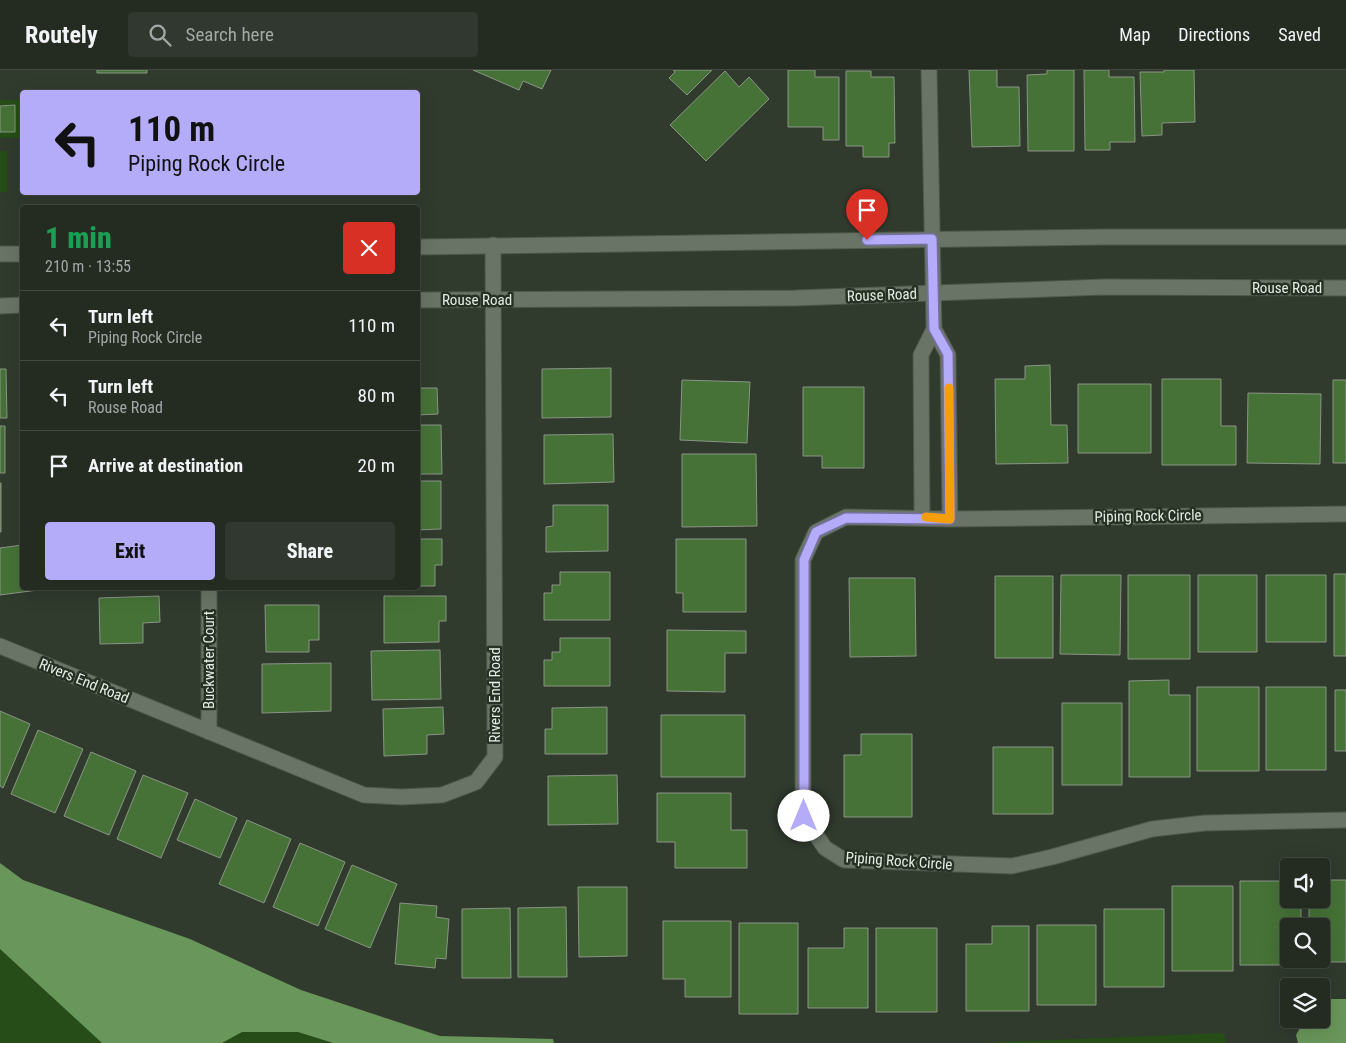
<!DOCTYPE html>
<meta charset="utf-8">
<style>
:root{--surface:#242c22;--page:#30382f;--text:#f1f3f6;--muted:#a3a7a5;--line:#414840;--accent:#b4acf9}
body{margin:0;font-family:"Roboto Condensed",sans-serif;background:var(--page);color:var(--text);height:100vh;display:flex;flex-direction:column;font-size:19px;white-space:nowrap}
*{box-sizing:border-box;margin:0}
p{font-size:16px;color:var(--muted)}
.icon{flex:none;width:28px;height:28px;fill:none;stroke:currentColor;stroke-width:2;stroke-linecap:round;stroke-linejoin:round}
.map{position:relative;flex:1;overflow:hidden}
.side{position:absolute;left:20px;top:135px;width:400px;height:385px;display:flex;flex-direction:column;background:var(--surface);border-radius:5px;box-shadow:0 5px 20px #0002,0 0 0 1px var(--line)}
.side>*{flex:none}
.top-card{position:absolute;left:20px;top:20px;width:400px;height:105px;border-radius:5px;box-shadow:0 5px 20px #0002,0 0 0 1px var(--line);background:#b4acf9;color:#111;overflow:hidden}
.fabs{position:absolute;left:1280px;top:788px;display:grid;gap:10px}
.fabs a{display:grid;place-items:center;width:50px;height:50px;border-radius:5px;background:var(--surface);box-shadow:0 5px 20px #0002,0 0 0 1px var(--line);font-size:25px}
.pin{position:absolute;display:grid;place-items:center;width:42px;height:42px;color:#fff;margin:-51px -21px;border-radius:50% 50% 50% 0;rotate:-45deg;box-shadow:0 0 5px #0007}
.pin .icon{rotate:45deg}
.me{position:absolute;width:55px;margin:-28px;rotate:0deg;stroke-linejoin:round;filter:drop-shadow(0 0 4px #0008)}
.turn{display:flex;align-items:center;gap:18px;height:105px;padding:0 25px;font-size:22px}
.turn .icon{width:65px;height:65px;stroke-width:2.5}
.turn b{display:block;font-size:35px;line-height:42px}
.round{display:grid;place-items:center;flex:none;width:52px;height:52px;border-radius:5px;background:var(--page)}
.headline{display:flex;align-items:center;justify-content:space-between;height:85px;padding:0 25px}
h1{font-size:30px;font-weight:800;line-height:38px;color:#1e9e55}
.button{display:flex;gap:10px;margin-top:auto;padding:10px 25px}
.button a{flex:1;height:58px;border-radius:5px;background:var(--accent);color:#111;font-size:20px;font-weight:800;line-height:58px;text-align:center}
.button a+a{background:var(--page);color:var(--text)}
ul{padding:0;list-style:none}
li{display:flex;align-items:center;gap:15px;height:70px;padding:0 25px;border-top:1px solid var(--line)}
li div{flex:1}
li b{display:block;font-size:19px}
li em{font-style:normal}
header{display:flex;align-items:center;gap:30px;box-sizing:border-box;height:70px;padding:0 25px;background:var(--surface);border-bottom:1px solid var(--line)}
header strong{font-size:24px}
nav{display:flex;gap:28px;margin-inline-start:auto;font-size:18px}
.search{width:350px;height:45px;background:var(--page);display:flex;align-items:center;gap:12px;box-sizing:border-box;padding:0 18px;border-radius:5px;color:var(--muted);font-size:19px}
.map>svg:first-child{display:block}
</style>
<header>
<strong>Routely</strong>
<div class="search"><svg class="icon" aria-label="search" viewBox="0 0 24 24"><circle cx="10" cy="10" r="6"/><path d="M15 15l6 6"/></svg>Search here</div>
<nav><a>Map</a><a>Directions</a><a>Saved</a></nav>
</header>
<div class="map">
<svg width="1346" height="973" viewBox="0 0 1346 973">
<rect width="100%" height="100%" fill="#303a2d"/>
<path fill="#264d17" d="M0 30H22V68H0Z
M0 81H7V122H0Z
M0 879 102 973H0Z
M242 962H298L333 973H222Z
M1224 963 1226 973H976Z"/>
<path fill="#69965a" d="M0 793 23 810 190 869 301 920 440 966 553 969 554 973H333L298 962H242L222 973H102L0 879Z
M1321 929H1346V973H1298L1296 965 1305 949H1321Z"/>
<path fill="#467237" stroke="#8a9586" d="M97 0H147V3H97Z
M473 0H551L542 19 523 11 519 20Z
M673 0H712L687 25 669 8 675 2Z
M788 0H815V7H839V70H823V57H788Z
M969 0H997V17H1019L1020 76 972 77Z
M1047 0H1074V81H1028L1027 5 1047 4Z
M1084 0H1109V7H1134L1135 72H1110V80H1085Z
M1164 0H1194L1195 52 1162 53V65L1142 66 1140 2H1164Z
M725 1 739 17 749 7 769 29 706 91 670 55Z
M846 1H871V7H894L895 73H889V87H863V76H846Z
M15 35V62H0V36Z
M1050 295 1051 355H1067L1068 393 996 394 995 309H1025V296Z
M418 298H419L420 318H437L438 344 418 345Z
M611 298V347L542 348V299Z
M0 299H6L7 348H0Z
M1162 309H1221V356H1236V395H1162Z
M682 310 750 312 747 373 680 370Z
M1333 310H1346V393H1333Z
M1078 314H1151V383H1078Z
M803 317H864V398H822V386H803Z
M1248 323 1321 324 1320 394 1247 393Z
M418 355H441L442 404H418Z
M0 356H5V403H0Z
M613 364 614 412 544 414V365Z
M682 384H756L757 456 682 457Z
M418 411H441V459L418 460Z
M0 413H1V462H0Z
M553 435H608V481L546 482V457L553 456Z
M418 469H442V495H435V516H418Z
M676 469H746V542H683V523H676Z
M22 475V518H37L38 520 0 525V478Z
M560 502H610V550H544V523H552V515H560Z
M1334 504H1346V586H1334Z
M1061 505H1121L1120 585 1060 584Z
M1128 505H1190V589H1128Z
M1198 505H1257V582H1198Z
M1266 505H1326V572H1266Z
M995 506H1053V588H995Z
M849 508H915L916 586 850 587Z
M85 518H154V520H85Z
M259 518H329V520H259Z
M159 526 160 552 143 553V573L100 574 99 528Z
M384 526H446V551H439V572L384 573Z
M265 535H319V570H309V582H266Z
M667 560 746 561V583H725V622L667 621Z
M560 568H610V616H544V590H552V582H560Z
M440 580 441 629 372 630 371 581Z
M331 593V641L262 643V594Z
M1169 610V625H1190V707H1129V611Z
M1197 617H1259V701H1197Z
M1266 617H1326V700H1266Z
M1335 620H1346V681H1335Z
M1062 633H1122V715H1062Z
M443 637 444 664 427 665V684L384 686 383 639Z
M607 637V684H545V659H552V638Z
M0 641 30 654 3 718 0 716Z
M661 645H745V707H661Z
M38 660 83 679 55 743 11 724Z
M861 664H912V747H844V685H861Z
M993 677H1053V744H993Z
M91 682 136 701 109 765 64 746Z
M143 705 188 723 161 788 117 769Z
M617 705 618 754 548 755V706Z
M657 723H731V760H747V798H675V772H657Z
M195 729 237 748 220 788 177 770Z
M247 750 291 769 264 833 219 814Z
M300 773 345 792 318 856 273 837Z
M352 795 397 814 370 878 325 859Z
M1321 810H1346V892H1309V889H1321V856H1309V829H1321Z
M1240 811H1289V829H1301V856H1289V889H1301V895H1240Z
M1172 816H1233V901H1172Z
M578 817H627V886L579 887Z
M400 833 437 836 436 847 449 849 446 889 436 888 435 898 395 894Z
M566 837 567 907H518V838Z
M510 838 511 908H462V839Z
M1104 839H1164V917H1104Z
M663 851H731V927H685V909H663Z
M739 853H798V944H739Z
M1037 855H1096V935H1037Z
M992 856H1029V941H966V874H992Z
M844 858H868V938H808V878H844Z
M876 858H937V942H876Z"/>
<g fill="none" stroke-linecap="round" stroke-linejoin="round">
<g stroke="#4d564b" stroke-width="17">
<path id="street" d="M934 259 948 285 950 449
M1346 444 950 449 846 447 816 462 803 490V746L825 778 844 790 1012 796 1052 787 1152 759 1205 753 1346 750
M922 447 921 285 934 259 929 0
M209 518V662
M0 576 364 725 402 727 442 725 476 712 495 687 493 175"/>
</g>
<g stroke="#4d564b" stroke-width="17">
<path id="secondary" d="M418 177 1103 167H1346
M0 184H22
M418 230 795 228 1104 217 1346 218
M0 236 22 235"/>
</g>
<use href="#street" stroke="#697466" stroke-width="15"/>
<use href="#secondary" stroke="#697466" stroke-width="15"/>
</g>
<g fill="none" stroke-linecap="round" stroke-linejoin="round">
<g stroke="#7570a2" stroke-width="12">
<path id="route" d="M804 746V490L816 462 846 448 950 449 948 284 934 259 932 169 867 170"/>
</g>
<use href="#route" stroke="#b4acf9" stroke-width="9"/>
<path stroke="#f59e0b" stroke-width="9" d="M926 447 950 449 949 318"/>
</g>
<g text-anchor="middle" stroke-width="5" stroke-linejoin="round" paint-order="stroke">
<g font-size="15" fill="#e5ece4" stroke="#263023">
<text x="1287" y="223">Rouse Road</text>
<text transform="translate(882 225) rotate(-2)" y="5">Rouse Road</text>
<text x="477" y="235">Rouse Road</text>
<text transform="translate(1148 446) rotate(-1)" y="5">Piping Rock Circle</text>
<text transform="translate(209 590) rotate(-90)" y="5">Buckwater Court</text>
<text transform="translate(84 611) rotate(22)" y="5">Rivers End Road</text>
<text transform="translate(495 625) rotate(-90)" y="5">Rivers End Road</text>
<text transform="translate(899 791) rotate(4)" y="5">Piping Rock Circle</text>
</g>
</g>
</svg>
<div class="fabs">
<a><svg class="icon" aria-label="sound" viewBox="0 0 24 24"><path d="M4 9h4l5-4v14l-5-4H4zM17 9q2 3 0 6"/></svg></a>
<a><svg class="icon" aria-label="search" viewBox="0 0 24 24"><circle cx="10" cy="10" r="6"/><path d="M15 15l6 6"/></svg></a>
<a><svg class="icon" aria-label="layers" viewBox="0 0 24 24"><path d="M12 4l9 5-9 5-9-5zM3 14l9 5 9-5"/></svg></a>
</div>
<div class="pin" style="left:867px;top:170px;background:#d93025"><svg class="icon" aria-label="arrive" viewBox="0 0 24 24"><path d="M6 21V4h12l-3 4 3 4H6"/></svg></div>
<svg class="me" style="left:804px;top:746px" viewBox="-20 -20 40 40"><circle r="19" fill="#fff"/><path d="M0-13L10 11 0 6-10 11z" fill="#b4acf9"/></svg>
<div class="top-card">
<div class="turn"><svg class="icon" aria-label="left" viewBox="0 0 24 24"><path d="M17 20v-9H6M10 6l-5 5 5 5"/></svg><div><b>110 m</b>Piping Rock Circle</div></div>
</div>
<section class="side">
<div class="headline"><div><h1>1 min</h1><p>210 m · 13:55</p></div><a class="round" style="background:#d93025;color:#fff"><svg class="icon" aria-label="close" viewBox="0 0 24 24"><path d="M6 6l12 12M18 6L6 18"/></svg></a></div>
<ul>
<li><svg class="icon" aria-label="left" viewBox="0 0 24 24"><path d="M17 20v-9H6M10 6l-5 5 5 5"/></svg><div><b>Turn left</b><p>Piping Rock Circle</p></div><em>110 m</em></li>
<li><svg class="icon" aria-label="left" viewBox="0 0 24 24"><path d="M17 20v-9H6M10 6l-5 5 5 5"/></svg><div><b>Turn left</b><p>Rouse Road</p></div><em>80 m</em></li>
<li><svg class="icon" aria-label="arrive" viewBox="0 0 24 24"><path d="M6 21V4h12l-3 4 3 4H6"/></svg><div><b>Arrive at destination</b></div><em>20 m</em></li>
</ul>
<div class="button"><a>Exit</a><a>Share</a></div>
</section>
</div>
